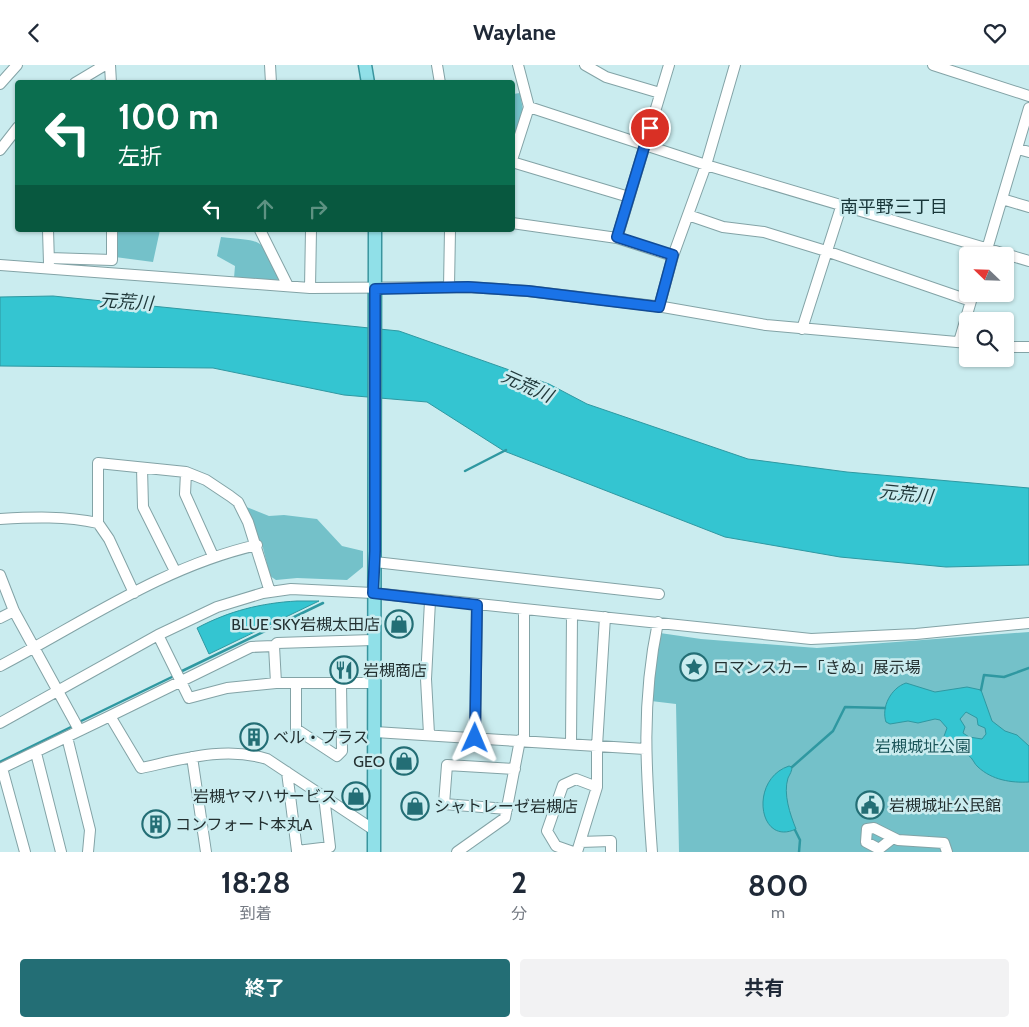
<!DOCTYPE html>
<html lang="ja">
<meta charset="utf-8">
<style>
:root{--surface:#fff;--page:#f2f2f3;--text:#1f2937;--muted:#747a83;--accent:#236e75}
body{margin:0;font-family:Cabin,"Noto Sans JP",sans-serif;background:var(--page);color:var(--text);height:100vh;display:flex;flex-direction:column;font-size:19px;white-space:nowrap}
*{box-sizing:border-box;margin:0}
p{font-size:16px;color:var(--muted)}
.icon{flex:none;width:28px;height:28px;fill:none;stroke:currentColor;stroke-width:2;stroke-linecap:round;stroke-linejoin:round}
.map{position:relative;height:787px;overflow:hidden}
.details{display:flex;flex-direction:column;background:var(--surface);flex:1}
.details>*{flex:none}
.banner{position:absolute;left:15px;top:15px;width:500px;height:152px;border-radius:5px;box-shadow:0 1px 4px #0004;background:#0b6e4f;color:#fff;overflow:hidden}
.needle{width:32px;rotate:293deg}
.controls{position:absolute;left:959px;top:182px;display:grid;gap:10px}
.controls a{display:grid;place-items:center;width:55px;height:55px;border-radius:5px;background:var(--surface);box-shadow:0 1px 4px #0004;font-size:25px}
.pin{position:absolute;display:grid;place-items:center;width:42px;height:42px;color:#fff;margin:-21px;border:2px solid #fff;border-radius:50%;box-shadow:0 1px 5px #0007}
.me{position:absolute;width:55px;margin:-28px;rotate:1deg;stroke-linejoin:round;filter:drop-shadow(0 0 4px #0008)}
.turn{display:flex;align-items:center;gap:18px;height:105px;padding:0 20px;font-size:22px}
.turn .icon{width:65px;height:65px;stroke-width:2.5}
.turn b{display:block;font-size:35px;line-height:42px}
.lanes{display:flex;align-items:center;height:48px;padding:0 20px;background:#0003;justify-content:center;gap:25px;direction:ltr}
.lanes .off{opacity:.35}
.eta{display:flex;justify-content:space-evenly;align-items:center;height:85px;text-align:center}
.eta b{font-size:30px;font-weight:700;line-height:35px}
.cta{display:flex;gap:10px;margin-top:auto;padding:10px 20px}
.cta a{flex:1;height:58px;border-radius:5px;background:var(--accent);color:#fff;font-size:20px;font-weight:700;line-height:58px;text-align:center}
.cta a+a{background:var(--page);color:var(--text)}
header{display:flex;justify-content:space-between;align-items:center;height:65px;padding:0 20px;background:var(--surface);font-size:22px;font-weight:700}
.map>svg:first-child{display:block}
</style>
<header><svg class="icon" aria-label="back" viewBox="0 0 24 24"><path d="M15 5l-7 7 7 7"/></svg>Waylane<svg class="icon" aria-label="heart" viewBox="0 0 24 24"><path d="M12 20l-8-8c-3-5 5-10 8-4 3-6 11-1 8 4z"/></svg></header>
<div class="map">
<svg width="1029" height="787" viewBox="0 0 1029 787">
<rect width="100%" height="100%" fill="#caecef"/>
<path fill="#74c1c9" d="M520 28 523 45 513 76V29Z
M115 165H160L153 197 115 192Z
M221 172C262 177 262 171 279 211L277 217 234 213 235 201 217 191Z
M244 441 269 451 284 450 317 454 342 481 363 486V502L347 515 297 513 276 515 270 511 263 483Z
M1029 567V787H679L676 639 651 636 660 568 701 574 817 583Z"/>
<path fill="#34c5d1" stroke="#2f98a1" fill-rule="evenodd" d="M53 231 399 266 549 319 587 339 748 394 847 407 1029 423V500L946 502 840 492 725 472 504 386 427 337 344 330 213 303 0 301V232Z
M297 536H319L209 589 197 563C229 546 261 538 297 536Z
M906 618 935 627 967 622 981 625 992 656 1005 666 1017 670 1029 681V717C1011 718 992 715 978 702 974 699 973 693 968 690 959 686 949 682 943 674L947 663 940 655 935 654 918 658 908 656 890 659 886 657C881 642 891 623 906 618ZM966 647 977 653 978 660 985 663 986 669 982 674 969 672 963 668 965 662 960 654Z
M789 701 792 702C792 706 790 709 788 713 783 729 790 749 796 764 758 782 749 714 789 701Z"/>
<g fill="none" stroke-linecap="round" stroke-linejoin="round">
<path stroke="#2f98a1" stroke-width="2.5" d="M465 406 506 385
M180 607 323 538
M981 625 984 610 1004 612 1029 603
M77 658 176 610
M0 697 73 661
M792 702 833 666 845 642 885 643
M795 765 800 775 799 787"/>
<g stroke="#83a3a6" stroke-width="12">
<path id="minor" d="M110 0 111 18
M270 0 271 18
M437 0 440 18
M585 0 606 12 660 28
M933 0 1029 31
M75 18 105 0
M0 19 17 0
M529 42 706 100 1029 196
M1018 84 1029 87
M0 85 18 62
M512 95 529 42 518 0
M512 97 629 132
M1002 134 1029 142
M688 150 723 162 764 167 826 186 971 236
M512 158 617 173 673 191
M48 165 49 198
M260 165 288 221
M617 173 669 0
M985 191 1029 43
M49 193 112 195V165
M0 200 310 223 468 222 528 226 663 242 766 260 968 278
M449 222 450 165
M310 223 311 165
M659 242 673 191 706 100 735 0
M802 264 842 139
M959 277 973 229
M1005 282H1029
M142 403 143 442 175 506
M186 407 185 429 213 491
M0 454C34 452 65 451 98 458
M375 497 659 529
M0 510 14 546 77 661
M134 528 109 474 98 458V398L186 407 206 415 230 431 238 437 248 457 270 527
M524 545V675
M0 553 14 546
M158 570 189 633 227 623 276 618H374
M274 581 276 618
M0 601C84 557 164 501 257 480
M296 618V664L337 691 342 686 341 618
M110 651 251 582 274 581 277 578 373 575
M0 658 158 570 217 542 263 528 291 524 373 528 811 574 916 569 1029 558
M375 667 645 684
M429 669 426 614 430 536
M67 672 90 765 88 787
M475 673 477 540
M571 679 572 549
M36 688 61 787
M192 692 206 787
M2 703 25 787
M0 704 110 651 141 703C183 694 225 681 267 694L374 765
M287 707 297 786 330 782 324 731
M507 744 444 739 447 700 515 704
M893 773 879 784 866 777 867 764 874 763 898 775 944 778 947 787
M580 777 611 776V787
M457 787 505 753 520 675
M573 787 556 781 547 766 563 720 576 714 597 722
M577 787 597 722V681L605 552
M652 787C646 706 641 638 658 557"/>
</g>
<g stroke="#3a959e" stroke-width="15">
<path id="major" d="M365 0 368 18
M374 787 375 165"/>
</g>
<use href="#minor" stroke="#fff" stroke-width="10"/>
<use href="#major" stroke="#90e0e8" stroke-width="12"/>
</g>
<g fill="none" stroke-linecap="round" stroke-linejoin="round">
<g stroke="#114b97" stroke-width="12">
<path id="route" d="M475 673 477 540 373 528 375 486V224L468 222 528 226 659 242 673 190 617 172 650 63"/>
</g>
<use href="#route" stroke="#1a73e8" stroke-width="9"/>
</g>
<defs>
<g id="shop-ring" transform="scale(1.4375)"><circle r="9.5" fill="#caecef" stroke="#236e75" stroke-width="1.5"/><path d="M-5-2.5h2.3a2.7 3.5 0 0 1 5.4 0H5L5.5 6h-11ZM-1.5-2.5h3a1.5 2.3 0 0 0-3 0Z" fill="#236e75"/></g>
<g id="sight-ring" transform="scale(1.4375)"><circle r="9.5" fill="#caecef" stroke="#236e75" stroke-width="1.5"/><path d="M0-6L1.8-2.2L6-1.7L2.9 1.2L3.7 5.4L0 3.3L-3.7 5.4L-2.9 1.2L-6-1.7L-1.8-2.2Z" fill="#236e75"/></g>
<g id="restaurant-ring" transform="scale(1.4375)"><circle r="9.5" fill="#caecef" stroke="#236e75" stroke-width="1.5"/><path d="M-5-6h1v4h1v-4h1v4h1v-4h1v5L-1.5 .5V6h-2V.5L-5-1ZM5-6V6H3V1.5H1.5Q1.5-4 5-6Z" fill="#236e75"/></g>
<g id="building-ring" transform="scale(1.4375)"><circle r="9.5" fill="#caecef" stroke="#236e75" stroke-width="1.5"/><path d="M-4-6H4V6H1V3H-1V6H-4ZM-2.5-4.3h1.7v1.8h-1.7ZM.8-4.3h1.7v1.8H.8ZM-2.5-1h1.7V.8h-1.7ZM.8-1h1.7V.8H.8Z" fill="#236e75"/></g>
<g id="civic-ring" transform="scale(1.4375)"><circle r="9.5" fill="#caecef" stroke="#236e75" stroke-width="1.5"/><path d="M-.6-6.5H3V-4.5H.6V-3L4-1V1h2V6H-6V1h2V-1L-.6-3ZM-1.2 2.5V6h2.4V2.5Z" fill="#236e75"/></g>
</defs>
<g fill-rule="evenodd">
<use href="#shop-ring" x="399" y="559"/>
<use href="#sight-ring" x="694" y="602"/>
<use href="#restaurant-ring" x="344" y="605"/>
<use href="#building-ring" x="254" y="672"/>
<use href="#shop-ring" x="404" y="696"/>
<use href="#shop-ring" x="356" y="731"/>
<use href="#civic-ring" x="870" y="740"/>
<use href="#shop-ring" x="415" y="741"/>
<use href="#building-ring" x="156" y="759"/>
</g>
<g text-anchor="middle" stroke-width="5" stroke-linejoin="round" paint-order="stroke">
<g font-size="16" fill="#233031" stroke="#caecef" text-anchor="start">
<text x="380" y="565" text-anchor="end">BLUE SKY岩槻太田店</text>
<text x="713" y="608">ロマンスカー「きぬ」展示場</text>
<text x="363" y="611">岩槻商店</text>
<text x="273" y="678">ベル・プラス</text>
<text x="385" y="702" text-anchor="end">GEO</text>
<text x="337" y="737" text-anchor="end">岩槻ヤマハサービス</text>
<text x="889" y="746">岩槻城址公民館</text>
<text x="434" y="747">シャトレーゼ岩槻店</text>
<text x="175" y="765">コンフォート本丸A</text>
</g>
<g font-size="16" fill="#1a5459" stroke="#caecef">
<text x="923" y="687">岩槻城址公園</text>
</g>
<g font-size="18" fill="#183639" stroke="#caecef">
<text x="894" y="148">南平野三丁目</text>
</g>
<g font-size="18" font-style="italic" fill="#1f3739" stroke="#caecef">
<text transform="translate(126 237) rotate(4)" y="6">元荒川</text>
<text transform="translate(527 321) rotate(24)" y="6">元荒川</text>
<text transform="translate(906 429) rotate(6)" y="6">元荒川</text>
</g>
</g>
</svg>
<div class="controls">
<a><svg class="needle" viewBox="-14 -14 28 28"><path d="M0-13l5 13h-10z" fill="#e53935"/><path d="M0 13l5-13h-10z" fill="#747a83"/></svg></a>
<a><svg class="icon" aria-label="search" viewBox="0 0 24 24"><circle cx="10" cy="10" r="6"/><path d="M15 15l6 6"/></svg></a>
</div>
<div class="pin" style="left:650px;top:63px;background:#d93025"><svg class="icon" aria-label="arrive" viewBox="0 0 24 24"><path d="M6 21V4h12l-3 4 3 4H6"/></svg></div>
<svg class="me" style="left:475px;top:673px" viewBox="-20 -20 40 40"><path d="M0-17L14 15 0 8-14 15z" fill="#1a73e8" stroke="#fff" stroke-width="4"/></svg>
<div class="banner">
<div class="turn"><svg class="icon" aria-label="left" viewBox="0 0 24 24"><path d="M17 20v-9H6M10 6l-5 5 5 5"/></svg><div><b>100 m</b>左折</div></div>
<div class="lanes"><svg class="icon" aria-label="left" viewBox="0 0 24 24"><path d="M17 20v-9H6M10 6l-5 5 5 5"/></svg><svg class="icon off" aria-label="ahead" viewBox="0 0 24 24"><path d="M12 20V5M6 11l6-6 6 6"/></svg><svg class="icon off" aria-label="right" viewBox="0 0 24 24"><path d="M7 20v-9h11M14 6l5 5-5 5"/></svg></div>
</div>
</div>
<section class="details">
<div class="eta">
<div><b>18:28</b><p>到着</p></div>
<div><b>2</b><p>分</p></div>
<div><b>800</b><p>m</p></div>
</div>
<div class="cta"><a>終了</a><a>共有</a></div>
</section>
